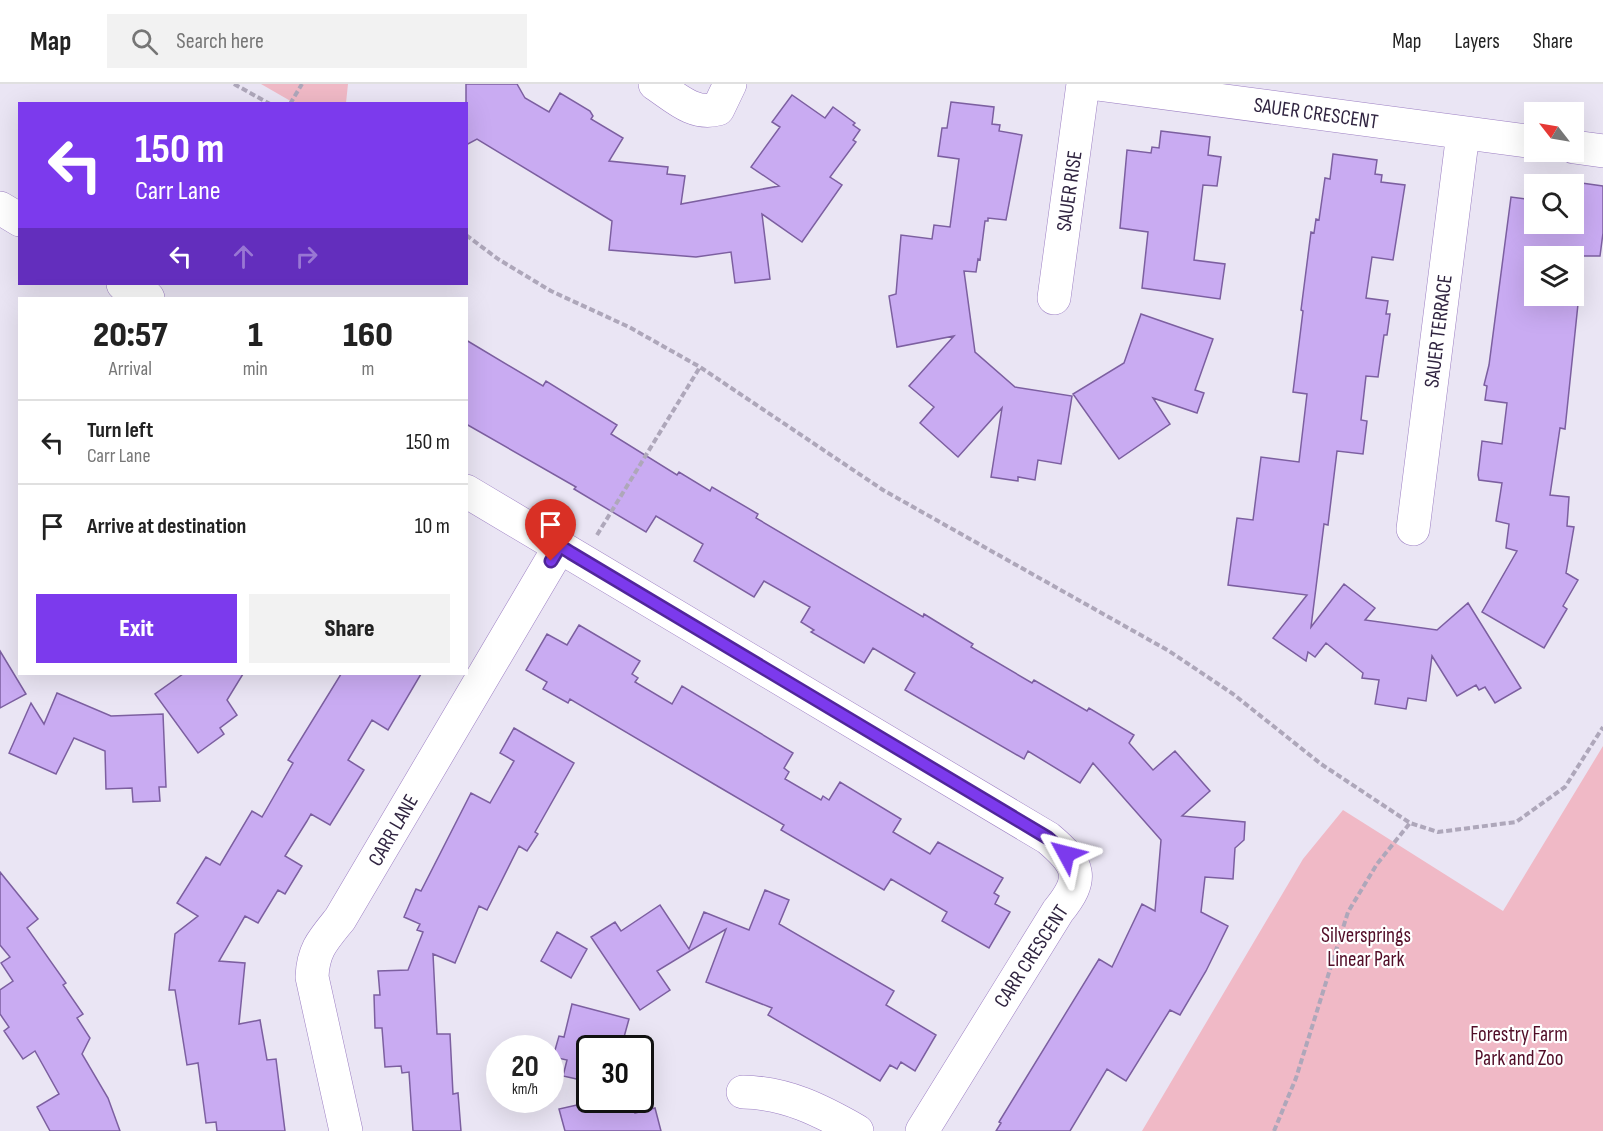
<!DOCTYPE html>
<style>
:root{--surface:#fff;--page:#f2f2f2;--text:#222;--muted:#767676;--line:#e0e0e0;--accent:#7c3aed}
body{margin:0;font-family:"Sofia Sans Condensed",sans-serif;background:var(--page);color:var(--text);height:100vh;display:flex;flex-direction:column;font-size:22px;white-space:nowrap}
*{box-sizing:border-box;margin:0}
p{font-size:20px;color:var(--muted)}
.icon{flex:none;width:33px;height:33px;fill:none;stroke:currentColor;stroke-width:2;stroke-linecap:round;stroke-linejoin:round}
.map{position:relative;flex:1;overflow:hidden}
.sheet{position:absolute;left:18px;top:213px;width:450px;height:378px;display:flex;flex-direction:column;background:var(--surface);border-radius:0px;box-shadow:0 6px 24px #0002}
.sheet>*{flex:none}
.hud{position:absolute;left:18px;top:18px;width:450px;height:183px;border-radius:0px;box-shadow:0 6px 24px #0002;background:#7c3aed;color:#fff;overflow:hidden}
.needle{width:39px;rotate:301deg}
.buttons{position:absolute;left:1524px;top:18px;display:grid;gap:12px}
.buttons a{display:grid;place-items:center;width:60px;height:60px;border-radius:0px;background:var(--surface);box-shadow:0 6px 24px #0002;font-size:30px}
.speed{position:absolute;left:486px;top:951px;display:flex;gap:12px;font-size:30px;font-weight:700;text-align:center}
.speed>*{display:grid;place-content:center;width:78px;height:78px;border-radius:50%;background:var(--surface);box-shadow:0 6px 24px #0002;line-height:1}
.speed small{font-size:15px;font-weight:400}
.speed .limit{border:3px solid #111;border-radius:9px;background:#fff;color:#111}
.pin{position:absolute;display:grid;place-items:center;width:51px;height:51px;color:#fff;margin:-62px -26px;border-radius:50% 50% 50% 0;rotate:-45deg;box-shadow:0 0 6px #0007}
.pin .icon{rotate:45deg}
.me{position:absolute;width:66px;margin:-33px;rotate:308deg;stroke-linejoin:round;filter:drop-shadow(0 0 4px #0008)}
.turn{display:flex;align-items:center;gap:21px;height:126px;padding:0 18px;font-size:27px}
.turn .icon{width:78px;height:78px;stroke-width:2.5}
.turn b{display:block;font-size:42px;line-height:51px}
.lanes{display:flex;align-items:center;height:57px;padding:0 18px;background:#0003;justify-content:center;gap:30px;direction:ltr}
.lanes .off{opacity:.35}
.eta{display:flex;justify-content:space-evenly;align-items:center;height:102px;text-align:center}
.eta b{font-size:36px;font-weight:800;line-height:42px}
.action{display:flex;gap:12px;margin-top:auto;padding:12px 18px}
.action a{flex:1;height:69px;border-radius:0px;background:var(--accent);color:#fff;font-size:24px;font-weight:800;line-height:69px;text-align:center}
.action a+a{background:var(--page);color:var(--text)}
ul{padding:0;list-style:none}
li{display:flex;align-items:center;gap:18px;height:84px;padding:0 18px;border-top:2px solid var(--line)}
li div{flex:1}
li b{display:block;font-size:22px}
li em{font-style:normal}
header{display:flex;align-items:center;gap:36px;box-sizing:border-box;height:84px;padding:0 30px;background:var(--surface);border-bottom:2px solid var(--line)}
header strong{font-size:28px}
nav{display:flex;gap:33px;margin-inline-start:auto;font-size:21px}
.search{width:420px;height:54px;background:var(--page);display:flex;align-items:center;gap:15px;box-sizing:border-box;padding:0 21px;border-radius:0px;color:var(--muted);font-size:22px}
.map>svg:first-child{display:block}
</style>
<header>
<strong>Map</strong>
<div class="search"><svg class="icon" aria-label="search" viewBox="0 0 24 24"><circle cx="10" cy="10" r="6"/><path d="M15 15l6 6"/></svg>Search here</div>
<nav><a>Map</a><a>Layers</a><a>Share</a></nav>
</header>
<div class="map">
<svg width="1603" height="1047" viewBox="0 0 1603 1047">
<rect width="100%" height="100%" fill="#eae5f4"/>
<path fill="#f0b9c6" d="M261 0H348L346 19H294Z
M1603 662V1047H1142L1303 775 1343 726 1503 827Z"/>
<path fill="#c9abf2" stroke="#7c5fa0" stroke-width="1.5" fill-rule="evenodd" d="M466 0H517L525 14 549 28 560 9 590 27 593 32 591 35 623 54 609 77 668 83 667 90 685 92 681 120 779 102 751 83 780 43 772 38 792 11 825 34 833 23 855 39 853 41 860 46 853 56 856 58 830 93 842 101 802 158 762 130 770 195 735 199 731 168 696 173 609 166 612 137 477 55 466 61Z
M951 18 994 23 992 40 1000 41 999 47 1022 51 1006 136 988 134V137H985L980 176 978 175 976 188 964 187 975 268 1015 303 1072 312 1061 380 1038 376 1035 396 1018 393V397L991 393 1002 324 958 373 920 339 934 323 909 302 954 252 897 263 889 212 896 210 901 151 932 155 934 141 950 143 959 75 938 72 942 44H947Z
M1161 47 1210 53 1208 71 1221 73 1217 102 1203 101 1194 176 1225 180 1220 215 1142 204 1148 148 1120 144 1127 66 1151 69 1152 63 1159 64Z
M1333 70 1377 76 1375 90 1382 91 1381 98 1405 101 1393 176 1372 173 1366 214 1388 217 1386 230H1390L1387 251H1384L1378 293 1366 292 1361 336 1367 337 1363 370 1337 367 1328 441 1324 440 1311 543 1344 500 1375 524 1365 536 1437 546 1468 519 1521 604 1495 619 1485 603 1479 606 1476 601 1457 612 1432 572 1426 617 1408 614 1406 625 1375 620 1379 596 1362 594 1363 589 1326 559 1315 573 1308 568 1306 577 1273 554 1307 511 1228 501 1237 434 1253 436 1261 373 1299 378 1307 310 1293 308 1303 227 1301 226 1311 148 1314 149 1316 135 1319 136 1325 94 1330 95Z
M1560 96 1603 102V149L1600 172H1583L1565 345 1560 344 1550 411 1569 413 1567 442 1574 443 1566 489 1578 496 1563 522 1567 525 1544 564 1482 528 1517 467 1506 464 1509 440 1496 437 1502 399 1479 396 1478 391 1482 357 1502 360 1507 319 1485 316 1487 302 1484 301 1489 281 1511 113 1534 116V140H1574V100H1560ZM1534 172H1574V212H1534Z
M1141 230 1213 255 1195 306 1204 309 1197 329 1153 314 1170 340 1119 375 1073 310 1124 279Z
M466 256 543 302 546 297 617 341 611 350 677 391 679 388 710 407 712 403 758 430 756 434 923 533 924 530 973 560 971 563 1032 599 1034 596 1087 627 1089 624 1134 651 1129 659 1153 686 1175 667 1210 707 1182 732 1245 738 1244 756 1235 764 1233 795 1205 793 1201 828 1228 842 1206 887 1180 931 1170 926 1126 997 1107 985 1070 1047H996L1001 1039 999 1038 1099 875 1112 883 1142 820 1155 827 1161 756 1093 679 1080 699 1028 667 1024 675 905 606 915 589 873 564 864 579 811 548 814 546 801 538 810 523 764 497 754 513 694 477 703 460 656 432 646 448 574 405 576 403 466 340Z
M579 541 640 577 632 590 638 594 635 598 672 620 682 602 793 669 784 684 789 688 785 695 821 716 823 712 829 716 840 698 901 735 893 748 930 770 938 758 1003 794 994 809 999 812 995 820 1010 828 989 864 942 837 947 828 891 795 884 806 781 746 784 741 719 703 570 615 568 619 543 605 547 598 526 586 547 550 567 561Z
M0 567 26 610 0 624Z
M183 590H243L227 616 237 631 220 644 224 650 198 669 155 610Z
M341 590H421L388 646 372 636 348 676 364 686 330 741 311 730 307 737 285 772 302 782 285 810 278 806 258 839 245 832 219 877 245 879 239 940 260 936 267 976 276 975 285 1047H217L216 1038 206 1039 198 979 187 981 175 906H169L175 850 198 832 177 819 206 773 220 781 252 727 262 733 293 679 288 676Z
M57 609 111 632 163 630 166 703H159L160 717 133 718 132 704 106 705 105 667 74 654 56 690 9 669 31 619 44 640Z
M514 644 574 679 535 748 538 750 527 767 519 762 487 826 479 822 455 879 433 870 437 950H450L453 1010 458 1009 461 1047H413L409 988 402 989 401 982 385 983 382 944H375L374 911H380L378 887 408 886 423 848 417 846 420 840 404 833 416 805 421 807 471 709 490 719 514 677 500 669Z
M0 788 38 835 27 844 66 899 63 901 83 930 77 934 90 954 82 970 108 1014 120 1047H50L37 1023 59 1010 35 967 23 975 4 947 9 943 0 930V906L13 897 1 879 10 873 0 861Z
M765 806 789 816 779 840 894 907 886 921 936 951 915 987 901 978 897 985 890 981 880 997 768 931 772 924 706 898 726 845 657 887 670 906 640 926 591 853 615 838 621 847 660 821 689 865 704 828 749 846Z
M557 848 587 865 571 894 541 877Z
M572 920 629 935 621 964H590V998L563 992 567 976 553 973 559 952 564 953Z
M599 1016H625L626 1022 633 1021 635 1029 655 1024 661 1047H565L559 1025Z"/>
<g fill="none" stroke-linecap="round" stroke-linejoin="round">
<g stroke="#9c7fc3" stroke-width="34">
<path id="minor" d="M655 0C675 13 693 32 718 25L730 0
M1097 0 1534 58
M1574 63 1603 67
M0 124 20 136
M123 200 148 214
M1054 214 1083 0
M466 407 1048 754C1080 781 1085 794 1058 827L922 1047
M1413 445 1463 49
M743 1008C787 1009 820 1026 857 1047
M346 1047 312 893C313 866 323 856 340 835L560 462"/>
</g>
<path stroke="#aea7ba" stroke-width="4" stroke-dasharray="6 3" stroke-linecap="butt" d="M234 0 270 20
M290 20 302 0
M466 151 498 175 551 207 629 243 700 283 883 406 1169 567 1233 610 1321 680 1410 739 1438 748 1516 738 1565 703 1603 643
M597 451 700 283
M1274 1047 1296 994 1348 828 1377 780 1410 739"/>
<use href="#minor" stroke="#fff" stroke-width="33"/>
</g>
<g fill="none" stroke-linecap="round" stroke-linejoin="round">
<g stroke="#51269a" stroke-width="15">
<path id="route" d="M551 477 560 462 571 469 1048 754 1066 770"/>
</g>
<use href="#route" stroke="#7c3aed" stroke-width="10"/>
</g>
<g text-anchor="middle" stroke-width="4.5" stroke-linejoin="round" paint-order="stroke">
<g font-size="21" fill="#302440" stroke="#fff">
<text transform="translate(1316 29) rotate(8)" y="7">SAUER CRESCENT</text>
<text transform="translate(1069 107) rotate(-82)" y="7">SAUER RISE</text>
<text transform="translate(1438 247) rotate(-83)" y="7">SAUER TERRACE</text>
<text transform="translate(393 746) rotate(-60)" y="7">CARR LANE</text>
<text transform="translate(1031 872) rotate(-57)" y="7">CARR CRESCENT</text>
</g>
<g font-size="21" fill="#520e28" stroke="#fff">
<text x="1366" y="858">Silversprings<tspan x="1366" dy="24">Linear Park</tspan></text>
<text x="1519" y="957">Forestry Farm<tspan x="1519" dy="24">Park and Zoo</tspan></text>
</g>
</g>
</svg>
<div class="buttons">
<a><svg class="needle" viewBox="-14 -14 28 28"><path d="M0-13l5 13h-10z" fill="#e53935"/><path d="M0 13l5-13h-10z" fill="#767676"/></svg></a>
<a><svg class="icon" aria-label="search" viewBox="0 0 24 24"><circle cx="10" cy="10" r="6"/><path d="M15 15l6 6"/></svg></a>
<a><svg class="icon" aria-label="layers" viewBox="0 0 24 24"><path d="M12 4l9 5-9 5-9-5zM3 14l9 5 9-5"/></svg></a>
</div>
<div class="speed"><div>20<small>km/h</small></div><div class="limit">30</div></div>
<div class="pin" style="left:551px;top:477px;background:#d93025"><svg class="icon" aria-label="arrive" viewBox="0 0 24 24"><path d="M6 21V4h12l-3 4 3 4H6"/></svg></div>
<svg class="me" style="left:1066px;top:770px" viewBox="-20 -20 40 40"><path d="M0-17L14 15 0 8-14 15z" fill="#7c3aed" stroke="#fff" stroke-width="4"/></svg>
<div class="hud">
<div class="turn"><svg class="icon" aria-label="left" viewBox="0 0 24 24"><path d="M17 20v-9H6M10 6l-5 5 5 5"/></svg><div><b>150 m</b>Carr Lane</div></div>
<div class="lanes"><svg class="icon" aria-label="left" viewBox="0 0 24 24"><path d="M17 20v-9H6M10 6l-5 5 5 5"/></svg><svg class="icon off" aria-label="ahead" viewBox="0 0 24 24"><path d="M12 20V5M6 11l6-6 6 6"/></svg><svg class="icon off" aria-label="right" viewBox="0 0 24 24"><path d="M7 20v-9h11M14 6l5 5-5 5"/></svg></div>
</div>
<section class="sheet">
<div class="eta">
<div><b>20:57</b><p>Arrival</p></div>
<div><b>1</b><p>min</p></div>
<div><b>160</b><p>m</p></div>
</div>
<ul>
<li><svg class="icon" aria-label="left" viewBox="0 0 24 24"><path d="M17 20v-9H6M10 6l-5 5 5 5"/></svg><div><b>Turn left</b><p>Carr Lane</p></div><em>150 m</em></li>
<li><svg class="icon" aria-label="arrive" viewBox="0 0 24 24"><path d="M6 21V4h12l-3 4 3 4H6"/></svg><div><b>Arrive at destination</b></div><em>10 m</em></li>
</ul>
<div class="action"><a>Exit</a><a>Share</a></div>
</section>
</div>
